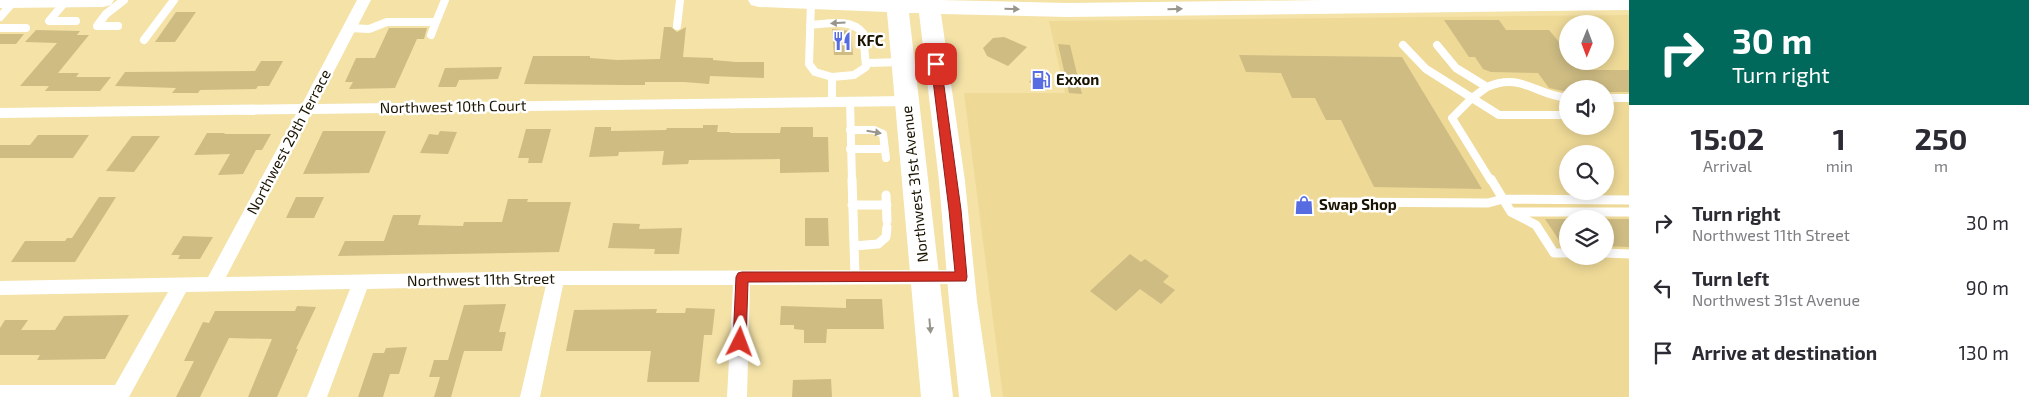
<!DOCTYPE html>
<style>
:root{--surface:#fff;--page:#f2f2f3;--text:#2b2b33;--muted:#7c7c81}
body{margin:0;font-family:"Exo 2",sans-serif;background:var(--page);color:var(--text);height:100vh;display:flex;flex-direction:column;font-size:19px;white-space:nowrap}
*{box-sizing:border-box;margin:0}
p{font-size:16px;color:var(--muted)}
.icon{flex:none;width:28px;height:28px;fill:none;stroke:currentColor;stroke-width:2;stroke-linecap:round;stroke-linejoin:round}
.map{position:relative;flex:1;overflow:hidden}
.panel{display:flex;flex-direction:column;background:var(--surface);width:400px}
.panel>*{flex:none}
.hud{background:#00695c;color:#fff;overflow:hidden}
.needle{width:32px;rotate:181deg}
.fabs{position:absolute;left:1559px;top:15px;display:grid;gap:10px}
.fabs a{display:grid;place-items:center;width:55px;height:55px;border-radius:50%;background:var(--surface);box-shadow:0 2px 12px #0003;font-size:25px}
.pin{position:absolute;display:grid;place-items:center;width:42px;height:42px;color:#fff;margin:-21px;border-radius:10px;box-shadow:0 2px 8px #0006}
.me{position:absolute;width:55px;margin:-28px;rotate:3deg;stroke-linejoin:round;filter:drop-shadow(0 0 4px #0008)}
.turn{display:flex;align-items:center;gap:18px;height:105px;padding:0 20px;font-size:22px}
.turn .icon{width:65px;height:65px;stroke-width:2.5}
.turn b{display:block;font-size:35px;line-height:42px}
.eta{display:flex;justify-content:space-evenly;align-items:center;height:85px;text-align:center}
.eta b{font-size:30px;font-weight:700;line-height:35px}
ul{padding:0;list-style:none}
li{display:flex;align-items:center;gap:15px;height:65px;padding:0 20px}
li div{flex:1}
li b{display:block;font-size:19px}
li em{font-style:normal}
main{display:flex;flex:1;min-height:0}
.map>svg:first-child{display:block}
</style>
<main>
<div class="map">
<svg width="1629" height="397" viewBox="0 0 1629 397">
<rect width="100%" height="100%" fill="#f4e2a7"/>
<path fill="#eed997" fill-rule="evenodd" d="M1629 15V397H1003L964 93H1065L1049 21ZM1568 24H1605V61H1568ZM1568 89H1605V126H1568ZM1568 154H1605V191H1568ZM1568 219H1605V256H1568Z"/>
<path fill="#cebc83" d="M176 12H196L175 42H155Z
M1444 20H1499L1506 30H1549L1568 53V61H1574L1582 70H1629V92H1605V89H1568V92L1549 88 1538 73 1491 72 1483 69 1475 57H1469Z
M664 27H671L677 32 686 27 683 57 713 58V60L736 62H764V78L710 76 709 84 684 82H645V85H627L524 84 533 56H590V58L617 60 660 59Z
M389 28H427L424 39H417L395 88 349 89 353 82H345L356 58H375Z
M832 29 851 31 853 55H834Z
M36 30 80 31 77 35H89L58 73H79L76 77H111L100 91H45L49 86H20L57 43 25 42Z
M0 34H24L16 44H0Z
M1004 37 1027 47 1008 66 987 56 983 48 993 38Z
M1058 44 1070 45 1082 94 1069 93Z
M1239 55 1402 57 1482 189 1374 187 1341 120H1326L1315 98H1292L1281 73 1246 72Z
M261 61H283L269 86H258L256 89 200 90 198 93H172L176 88 115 86 125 72 255 71Z
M502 67 498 79 459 80 456 87H438L445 68Z
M1038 71 1052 77 1043 89 1029 82Z
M703 125H718L717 132H730V133H780L781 127H813V137H828L829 172 780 173V159L689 160 688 164 662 165 664 151 619 152 618 156 589 157 595 127H611V131L666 130 667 128H703Z
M526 129H551L542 163H528L529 158H518Z
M323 131H386L369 173 303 174Z
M440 131 457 132 448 154 420 153 429 134 438 135Z
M207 133H225L224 134H271L262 150H256L243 174 218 175 230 154 194 155Z
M38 135H89L73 158H0V145H30Z
M132 136H160L134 172 106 171Z
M99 197H116L75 262H11L25 241H65L67 238H72Z
M296 197H324L314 218H286Z
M508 199H528L527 202H571L559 252 338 256 345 241H384L393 215H421L418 225 463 226 464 222H502Z
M805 218H828L829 246H805Z
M1545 219H1568V246H1563Z
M1605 219H1629V247L1605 246Z
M613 223 640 224 639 229 682 228 679 254H654L655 249 608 248Z
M183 236 213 237 200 259H178L180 255H171Z
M1130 254 1141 262 1145 259 1169 276 1163 282 1175 290 1161 304 1140 289 1116 311 1090 291Z
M846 299H882L884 329H827L826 343H804V330L794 329V325H780L781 306 846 308Z
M506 304 499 332H506L502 351H464L451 397H434L440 377H429L434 360H448L464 305Z
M297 306 316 307 296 349H298L277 397H248L272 339 229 338 200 397H176L194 361H184L203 322 209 323 215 311H295Z
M686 308 715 309 712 335H704L699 382H647L651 351H566L574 310 657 309 656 313H685Z
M129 315 105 359 37 360 40 355H0V328L5 320H28L21 330H55L64 316Z
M407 347 399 374H390L383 397H358L373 353H384L386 348Z
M831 379 832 397H792L793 380Z"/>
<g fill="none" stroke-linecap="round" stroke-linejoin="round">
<path stroke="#fff" stroke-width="8" d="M66 1 49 21H76
M811 2 809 64 815 72 832 77V102
M0 17 14 1
M810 25C827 24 851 18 863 33L866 67 854 75 832 77
M118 26H97L106 14 124 0
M677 26 680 0
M0 28H26
M349 28 369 29 387 22H436L445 0
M431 35 436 22
M144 40 174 0
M1403 45 1426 69 1472 98 1452 118 1491 181
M1437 45 1456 68 1487 87C1521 72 1535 95 1568 98
M866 63 903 62
M1487 87 1472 98 1499 115H1568
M1605 98H1629
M850 101 852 181
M850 130H874L883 134 886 158
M850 149H885"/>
<path stroke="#fff" stroke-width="9" d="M852 179 855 277
M1491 179 1503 199 1629 200
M886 195 887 221
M1333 202 1488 203 1503 199 1511 212 1536 225 1554 253H1568
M852 205H887
M1514 212H1629
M854 246 878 244 886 237 887 227
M1605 253 1629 254"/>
<path fill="#fff" fill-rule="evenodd" d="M357 0H371L317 104 907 96 912 97 914 101 912 105 907 106 311 114 226 277 556 271 961 270 967 272 970 277 967 282 961 284 750 285 747 397H727L733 285H563L540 397H520L546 285 367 289 327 397H307L350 289 186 292 129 397H0V385H115L168 292 0 295V281L208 277 296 114 0 118V108L302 104Z"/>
<path fill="#fff" fill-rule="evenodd" d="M0 0H114L111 5 103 7 0 8Z
M748 0H939L1067 3 1324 0H1629V10L1067 17 941 14 965 181 977 301 991 397H959L949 301 939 181 919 13H909L953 397H921L887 12 759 7 751 5Z"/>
</g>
<defs><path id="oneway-solid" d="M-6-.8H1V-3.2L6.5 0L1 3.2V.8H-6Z" transform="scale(1.25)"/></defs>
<g fill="#98958c">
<use href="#oneway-solid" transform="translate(1012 9) rotate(1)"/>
<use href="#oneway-solid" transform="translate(1175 9) rotate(-1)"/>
<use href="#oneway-solid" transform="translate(838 23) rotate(177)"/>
<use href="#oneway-solid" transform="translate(874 132) rotate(10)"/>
<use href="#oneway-solid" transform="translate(930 326) rotate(85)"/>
</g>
<path fill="#d93025" stroke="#8d1f18" d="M936 61 941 64 961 210 967 277 966 281 748 282 746 342 744 346 740 348 735 346 733 342 736 277 738 273 742 272H955L949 210 931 64Z"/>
<defs>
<g id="restaurant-bare" transform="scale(1.5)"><path d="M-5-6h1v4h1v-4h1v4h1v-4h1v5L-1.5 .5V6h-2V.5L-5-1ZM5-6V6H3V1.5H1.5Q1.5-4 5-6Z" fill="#586ce2" stroke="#fff" stroke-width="2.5" paint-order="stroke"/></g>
<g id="fuel-bare" transform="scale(1.5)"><path d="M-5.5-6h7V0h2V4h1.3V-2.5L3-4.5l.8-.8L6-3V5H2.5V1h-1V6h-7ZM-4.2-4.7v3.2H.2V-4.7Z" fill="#586ce2" stroke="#fff" stroke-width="2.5" paint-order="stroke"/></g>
<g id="shop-bare" transform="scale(1.5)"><path d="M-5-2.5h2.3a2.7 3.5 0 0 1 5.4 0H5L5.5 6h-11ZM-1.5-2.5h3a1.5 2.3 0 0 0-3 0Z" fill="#586ce2" stroke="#fff" stroke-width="2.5" paint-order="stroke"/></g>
</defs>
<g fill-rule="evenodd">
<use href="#restaurant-bare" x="842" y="41"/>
<use href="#fuel-bare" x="1041" y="80"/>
<use href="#shop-bare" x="1304" y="205"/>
</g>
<g text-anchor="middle" stroke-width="5" stroke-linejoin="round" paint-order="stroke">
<g font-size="15" font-weight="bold" fill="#191300" stroke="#fff" text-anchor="start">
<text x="857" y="46">KFC</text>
<text x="1056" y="85">Exxon</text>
<text x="1319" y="210">Swap Shop</text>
</g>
<g font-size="15" fill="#191300" stroke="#fff">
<text transform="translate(453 107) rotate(-1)" y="5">Northwest 10th Court</text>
<text transform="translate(289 142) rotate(-62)" y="5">Northwest 29th Terrace</text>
<text transform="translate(915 184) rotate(-96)" y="5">Northwest 31st Avenue</text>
<text transform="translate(481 280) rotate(-1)" y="5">Northwest 11th Street</text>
</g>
</g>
</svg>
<div class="fabs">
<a><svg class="needle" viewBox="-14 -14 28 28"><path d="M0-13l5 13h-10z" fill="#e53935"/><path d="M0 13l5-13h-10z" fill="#7c7c81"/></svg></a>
<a><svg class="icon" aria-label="sound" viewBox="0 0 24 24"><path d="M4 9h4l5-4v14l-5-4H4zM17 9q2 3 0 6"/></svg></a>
<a><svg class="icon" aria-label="search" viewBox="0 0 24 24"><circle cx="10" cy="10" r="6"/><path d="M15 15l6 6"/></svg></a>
<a><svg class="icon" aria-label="layers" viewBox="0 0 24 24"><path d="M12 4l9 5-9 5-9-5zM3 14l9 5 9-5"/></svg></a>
</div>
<div class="pin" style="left:936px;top:64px;background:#d93025"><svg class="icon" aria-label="arrive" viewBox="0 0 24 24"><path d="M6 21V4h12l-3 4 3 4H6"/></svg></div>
<svg class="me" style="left:740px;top:342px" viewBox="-20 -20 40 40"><path d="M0-17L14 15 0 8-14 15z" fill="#d93025" stroke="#fff" stroke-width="4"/></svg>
</div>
<section class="panel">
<div class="hud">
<div class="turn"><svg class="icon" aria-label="right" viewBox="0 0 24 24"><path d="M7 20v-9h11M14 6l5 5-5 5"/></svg><div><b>30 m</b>Turn right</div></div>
</div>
<div class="eta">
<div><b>15:02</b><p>Arrival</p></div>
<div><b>1</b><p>min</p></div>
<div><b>250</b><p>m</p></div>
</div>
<ul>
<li><svg class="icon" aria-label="right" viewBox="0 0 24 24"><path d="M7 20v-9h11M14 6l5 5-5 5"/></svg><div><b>Turn right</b><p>Northwest 11th Street</p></div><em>30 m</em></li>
<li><svg class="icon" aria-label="left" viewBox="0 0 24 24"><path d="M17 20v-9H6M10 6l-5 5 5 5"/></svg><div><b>Turn left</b><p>Northwest 31st Avenue</p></div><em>90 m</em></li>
<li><svg class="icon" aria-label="arrive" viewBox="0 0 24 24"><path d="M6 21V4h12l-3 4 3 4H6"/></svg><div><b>Arrive at destination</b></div><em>130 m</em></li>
</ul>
</section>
</main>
